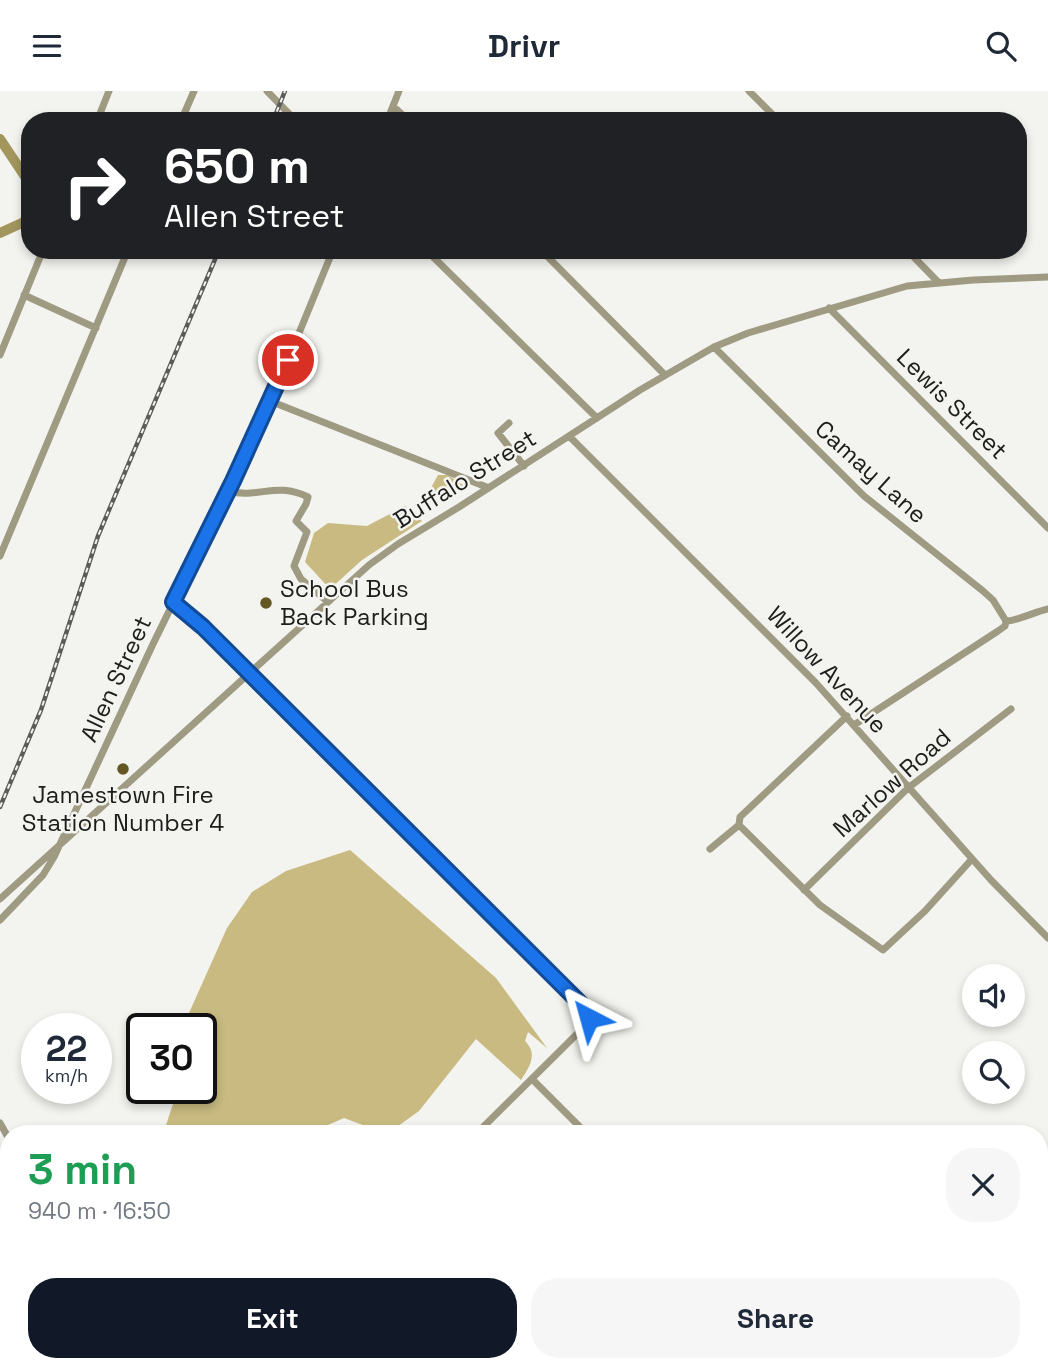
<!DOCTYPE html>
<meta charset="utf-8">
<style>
:root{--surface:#fff;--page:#f6f6f7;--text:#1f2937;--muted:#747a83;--accent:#111827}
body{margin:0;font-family:"Space Grotesk",sans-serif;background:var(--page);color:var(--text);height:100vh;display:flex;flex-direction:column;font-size:26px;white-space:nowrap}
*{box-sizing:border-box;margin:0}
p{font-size:23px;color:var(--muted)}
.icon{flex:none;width:38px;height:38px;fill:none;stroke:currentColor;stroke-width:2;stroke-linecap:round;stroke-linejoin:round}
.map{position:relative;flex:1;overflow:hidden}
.side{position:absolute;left:0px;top:1034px;width:1048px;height:247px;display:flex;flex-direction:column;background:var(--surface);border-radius:28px 28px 0 0;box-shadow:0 4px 10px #0003}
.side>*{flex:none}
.top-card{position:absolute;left:21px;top:21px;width:1006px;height:147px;border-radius:28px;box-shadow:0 4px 10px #0003;background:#202124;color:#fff;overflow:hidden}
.controls{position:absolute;left:962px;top:873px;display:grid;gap:14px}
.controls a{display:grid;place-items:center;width:63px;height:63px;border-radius:50%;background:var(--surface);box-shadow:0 4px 10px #0003;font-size:35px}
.speed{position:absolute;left:21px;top:922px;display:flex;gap:14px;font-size:35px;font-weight:700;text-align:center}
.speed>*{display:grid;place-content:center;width:91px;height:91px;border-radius:50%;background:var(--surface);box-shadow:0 4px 10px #0003;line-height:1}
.speed small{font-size:18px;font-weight:400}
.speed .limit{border:4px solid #111;border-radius:10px;background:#fff;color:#111}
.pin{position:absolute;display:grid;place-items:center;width:60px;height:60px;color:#fff;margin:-30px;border:4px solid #fff;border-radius:50%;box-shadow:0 2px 7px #0007}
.me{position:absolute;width:77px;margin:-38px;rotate:321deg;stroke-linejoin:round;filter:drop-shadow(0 0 5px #0008)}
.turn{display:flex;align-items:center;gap:24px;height:147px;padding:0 28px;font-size:32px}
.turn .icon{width:91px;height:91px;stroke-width:2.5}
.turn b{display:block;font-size:49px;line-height:60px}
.round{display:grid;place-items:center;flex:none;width:74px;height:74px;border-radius:28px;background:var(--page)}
.headline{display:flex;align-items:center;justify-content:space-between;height:119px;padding:0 28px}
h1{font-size:42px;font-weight:600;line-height:52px;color:#1e9e55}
.action{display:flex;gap:14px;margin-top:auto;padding:14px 28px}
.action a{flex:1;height:80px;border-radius:28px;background:var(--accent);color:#fff;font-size:28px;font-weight:600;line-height:80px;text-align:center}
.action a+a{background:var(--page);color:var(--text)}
header{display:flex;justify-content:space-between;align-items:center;height:91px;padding:0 28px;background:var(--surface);font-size:32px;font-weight:600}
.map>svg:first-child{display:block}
</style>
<header><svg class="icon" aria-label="menu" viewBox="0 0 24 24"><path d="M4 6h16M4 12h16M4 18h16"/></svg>Drivr<svg class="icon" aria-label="search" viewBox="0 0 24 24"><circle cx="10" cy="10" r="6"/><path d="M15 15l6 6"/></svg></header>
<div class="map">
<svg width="1048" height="1280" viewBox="0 0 1048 1280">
<rect width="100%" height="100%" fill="#f3f3ef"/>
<path fill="#ebdfaf" d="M688 159H773C747 164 712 172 688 159Z"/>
<path fill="#c8ba80" d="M438 384H448L469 398 433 404 432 395Z
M405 415 422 430 362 469 330 498 305 471 314 442 328 432 367 435Z
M350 759 496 887 547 957 528 941 525 950C538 963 530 975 521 989L476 948 419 1020 387 1043 344 1027 307 1043H163L178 998H201V938H187L189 922 227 837 252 801 286 780Z
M324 1272H377L387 1280H322Z
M596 1272H727L735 1280H603Z"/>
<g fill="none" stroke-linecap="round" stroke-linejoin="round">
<path stroke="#a3965d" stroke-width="10" d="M0 48 26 87 30 113
M0 142 24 131 30 119
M0 1096 6 1107 3 1148 0 1155"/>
<path stroke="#9f9a82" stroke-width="7" d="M267 0 296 30
M749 0 779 30
M393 15 409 30
M97 30 109 0
M181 30 194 0
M387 30 399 0
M426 159 597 327
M541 159 665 284
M907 159 939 192
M24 204 96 237
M829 217 1048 437
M714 256 864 405 983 500 993 509 1006 530
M0 264 43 159
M270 310 489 397
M509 332 498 342 524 375
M569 345 816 592 991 789 1048 847
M228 400C259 408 276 390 308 406L306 413 296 430 307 441 294 475 301 488 328 511
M0 465 128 159
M173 511 203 536 588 922V931L580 940 476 1043
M1006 530C1014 531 1037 520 1048 518
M854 634 998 540 1005 535 1006 530
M739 734 820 814 883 859 925 820 972 768
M710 758 739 734 740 726 847 625
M804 799 908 697 1011 618
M0 808 369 474 398 453 459 416 640 299 714 256 748 242 907 195 973 189 1048 186
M0 829 43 784 54 766 153 553 233 390 279 291 333 159
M532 988 587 1043
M0 1032 9 1048
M1040 1122 1048 1113
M1040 1202 1048 1211
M0 1204 9 1190
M61 1272 69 1280
M135 1272 139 1274 142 1272
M158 1272 166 1280
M274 1272 282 1280
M387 1272 395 1280
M473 1272 480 1280
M547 1272 555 1280
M818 1272 826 1280
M952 1272 960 1280
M239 1280 247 1272
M458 1280 465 1272
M884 1280 891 1272"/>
<g stroke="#5b5b59" stroke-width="4.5">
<path id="rail" d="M273 30 285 0
M0 716 41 619 98 445 219 159"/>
</g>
<use href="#rail" stroke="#f3f3ef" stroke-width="2" stroke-dasharray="5" stroke-linecap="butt"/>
</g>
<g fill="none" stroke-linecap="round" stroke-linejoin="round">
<g stroke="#114b97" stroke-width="18">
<path id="route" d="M288 269 233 390 173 511 203 536 580 912 588 922 589 927"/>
</g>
<use href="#route" stroke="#1a73e8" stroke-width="12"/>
</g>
<g fill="#635724" stroke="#f3f3ef" stroke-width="2.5">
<circle cx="266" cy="512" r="7"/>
<circle cx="123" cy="678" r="7"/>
</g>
<g text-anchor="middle" stroke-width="5" stroke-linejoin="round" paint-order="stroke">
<g font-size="24" fill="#1d1d1c" stroke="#f3f3ef">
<text transform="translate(952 313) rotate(45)" y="8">Lewis Street</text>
<text transform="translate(871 381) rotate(42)" y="8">Camay Lane</text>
<text transform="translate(465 388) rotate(-32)" y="8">Buffalo Street</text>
<text transform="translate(827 579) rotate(47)" y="8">Willow Avenue</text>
<text transform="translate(116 588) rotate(-65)" y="8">Allen Street</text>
<text transform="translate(892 692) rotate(-42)" y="8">Marlow Road</text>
</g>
<g font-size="24" fill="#1d1d1c" stroke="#f3f3ef" text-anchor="start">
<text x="280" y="506">School Bus<tspan x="280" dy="28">Back Parking</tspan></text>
<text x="123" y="712" text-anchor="middle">Jamestown Fire<tspan x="123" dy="28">Station Number 4</tspan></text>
</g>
</g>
</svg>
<div class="controls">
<a><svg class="icon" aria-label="sound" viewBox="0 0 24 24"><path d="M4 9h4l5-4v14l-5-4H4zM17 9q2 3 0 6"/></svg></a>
<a><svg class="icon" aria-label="search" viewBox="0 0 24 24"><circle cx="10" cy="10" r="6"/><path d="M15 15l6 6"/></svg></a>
</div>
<div class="speed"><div>22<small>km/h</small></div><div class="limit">30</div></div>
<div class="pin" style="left:288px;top:269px;background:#d93025"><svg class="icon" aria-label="arrive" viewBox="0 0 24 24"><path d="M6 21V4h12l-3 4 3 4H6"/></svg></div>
<svg class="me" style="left:589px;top:927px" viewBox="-20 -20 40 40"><path d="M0-17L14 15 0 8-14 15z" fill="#1a73e8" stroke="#fff" stroke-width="4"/></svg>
<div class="top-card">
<div class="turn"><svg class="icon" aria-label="right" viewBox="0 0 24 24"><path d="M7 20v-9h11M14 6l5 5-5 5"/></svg><div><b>650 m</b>Allen Street</div></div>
</div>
<section class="side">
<div class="headline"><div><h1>3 min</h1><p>940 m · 16:50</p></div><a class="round"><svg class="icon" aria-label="close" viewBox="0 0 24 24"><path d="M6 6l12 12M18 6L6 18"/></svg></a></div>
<div class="action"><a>Exit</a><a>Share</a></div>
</section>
</div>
